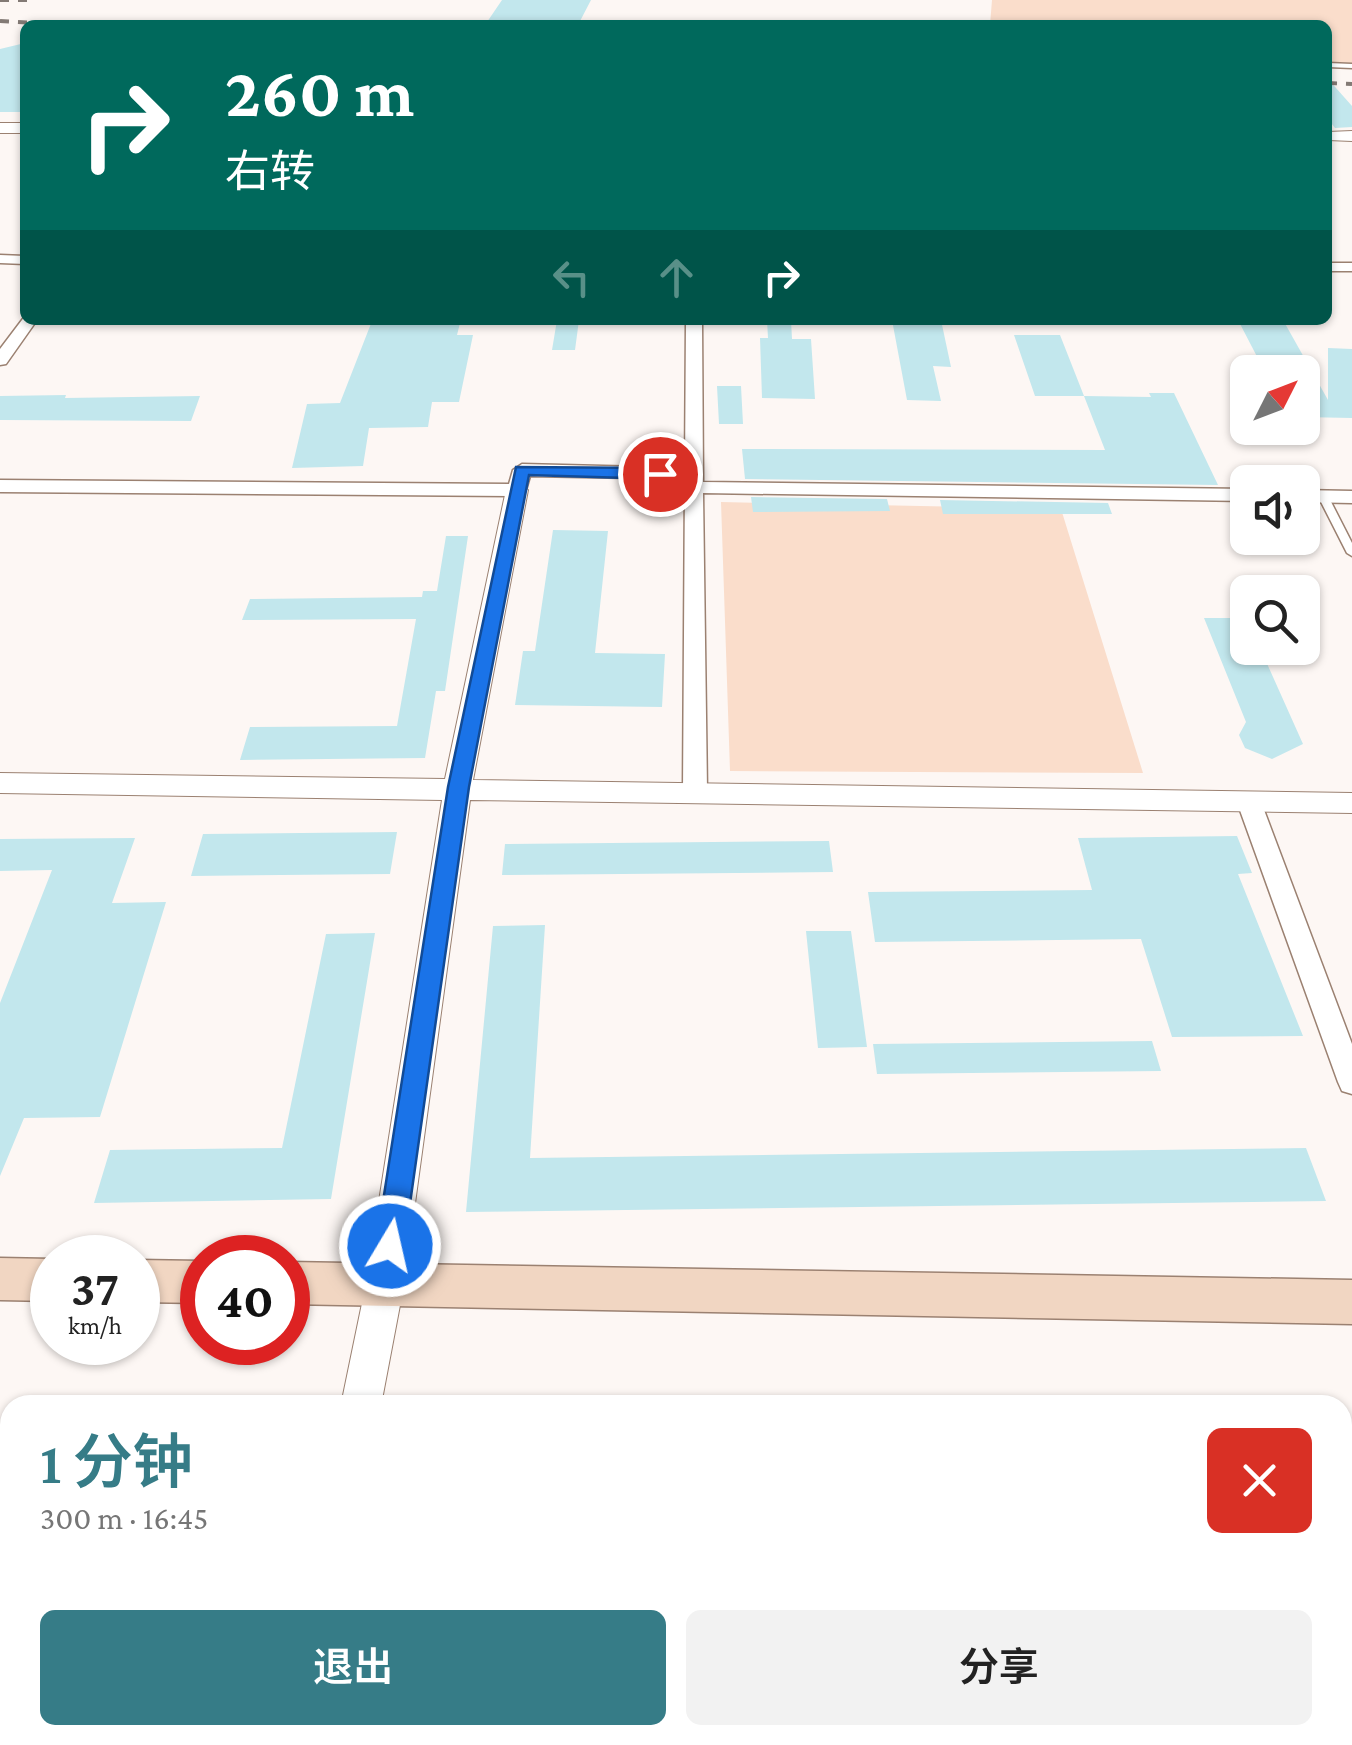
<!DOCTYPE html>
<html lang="zh">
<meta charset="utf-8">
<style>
:root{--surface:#fff;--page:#f2f2f2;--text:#222;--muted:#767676;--accent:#367c87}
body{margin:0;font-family:"Crimson Pro","Noto Sans SC",serif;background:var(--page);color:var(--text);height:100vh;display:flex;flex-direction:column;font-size:38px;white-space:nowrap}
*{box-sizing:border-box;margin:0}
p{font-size:32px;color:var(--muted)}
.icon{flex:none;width:55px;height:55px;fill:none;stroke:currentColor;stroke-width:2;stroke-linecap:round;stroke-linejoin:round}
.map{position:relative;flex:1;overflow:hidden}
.side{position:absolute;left:0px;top:1395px;width:1352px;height:350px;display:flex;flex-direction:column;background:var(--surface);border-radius:30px 30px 0 0;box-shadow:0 2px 8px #0004}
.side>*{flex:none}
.guide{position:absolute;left:20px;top:20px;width:1312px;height:305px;border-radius:15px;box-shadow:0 2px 8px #0004;background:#00695c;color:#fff;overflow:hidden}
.needle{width:65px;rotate:48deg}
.tools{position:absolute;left:1230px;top:355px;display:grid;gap:20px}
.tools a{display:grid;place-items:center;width:90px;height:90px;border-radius:15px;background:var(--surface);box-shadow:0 2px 8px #0004;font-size:50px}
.speed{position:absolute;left:30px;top:1235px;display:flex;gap:20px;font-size:50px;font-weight:700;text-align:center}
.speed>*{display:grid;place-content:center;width:130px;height:130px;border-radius:50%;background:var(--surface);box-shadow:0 2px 8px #0004;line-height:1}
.speed small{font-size:25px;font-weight:400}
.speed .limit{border:15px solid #d22;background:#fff;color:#111}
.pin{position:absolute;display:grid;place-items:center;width:85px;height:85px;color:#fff;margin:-42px;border:5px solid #fff;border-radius:50%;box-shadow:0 2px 10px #0007}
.me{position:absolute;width:110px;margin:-55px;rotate:9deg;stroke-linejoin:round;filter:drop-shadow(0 0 8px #0008)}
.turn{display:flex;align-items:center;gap:35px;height:210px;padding:0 40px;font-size:45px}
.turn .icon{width:130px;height:130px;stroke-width:2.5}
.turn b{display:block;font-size:70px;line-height:85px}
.lanes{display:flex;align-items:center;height:95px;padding:0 40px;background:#0003;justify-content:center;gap:50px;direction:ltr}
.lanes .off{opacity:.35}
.round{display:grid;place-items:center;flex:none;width:105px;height:105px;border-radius:15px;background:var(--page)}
.summary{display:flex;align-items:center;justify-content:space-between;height:170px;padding:0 40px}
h1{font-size:60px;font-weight:600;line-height:75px;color:var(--accent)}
.cta{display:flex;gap:20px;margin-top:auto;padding:20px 40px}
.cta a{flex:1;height:115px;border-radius:15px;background:var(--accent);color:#fff;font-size:40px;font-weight:600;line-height:115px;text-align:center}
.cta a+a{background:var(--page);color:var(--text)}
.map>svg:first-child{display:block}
</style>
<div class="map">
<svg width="1352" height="1745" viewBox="0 0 1352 1745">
<rect width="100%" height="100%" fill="#fdf7f4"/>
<path fill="#faddcb" d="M992 0H1352V63L1328 62V25H990Z
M721 502 1061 509 1143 773 730 771Z"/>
<path fill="#c2e7ed" d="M502 0H591L578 25H485Z
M25 43V112H0V49Z
M1328 79 1352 106V127L1335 128 1328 119Z
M557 320H579L575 350H552Z
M767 320H791L792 339H811L815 399 762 398 760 338H768Z
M892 320H941L951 367 933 366 941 401 907 400Z
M1238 320H1283L1328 400V348L1352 349V418L1302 417V372H1265Z
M372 321 460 323 457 335H473L459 402H432L428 427 369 428 363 466 292 468 307 404 340 403Z
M1014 335H1060L1084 396H1035Z
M717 386H741L743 424H719Z
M1149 393H1174L1218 485 745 479 742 449 1105 450 1084 396 1151 397Z
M66 395 65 398 200 396 191 421 0 420V396Z
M751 497 887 499 890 511 753 512Z
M940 500 1108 503 1112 514H943Z
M553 530 608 531 595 653 665 654 662 707 515 705 523 651H535Z
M446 536H468L445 691H436L425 758 240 760 250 727 397 726 416 619 242 620 250 599 422 597 423 591H437Z
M1204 618H1248V648H1260L1303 744 1272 759 1245 748 1239 735 1246 722Z
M397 832 390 874 191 876 203 834Z
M1237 836 1252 873 1238 874 1303 1036 1172 1037 1141 939 875 942 868 892 1092 890 1078 838Z
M135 838 112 903 166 902 100 1117 24 1118 0 1176V1003L52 870 0 871V839Z
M829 841 833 872 502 875 505 844Z
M545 925 530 1158 1306 1148 1326 1201 466 1212 493 926Z
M806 931H851L867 1047 818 1048Z
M375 933 331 1199 94 1203 110 1150 282 1148 326 934Z
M1152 1041 1161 1071 877 1074 873 1044Z"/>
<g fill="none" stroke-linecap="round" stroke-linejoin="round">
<g stroke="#9b8171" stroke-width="3">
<path id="service" d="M1328 63 1352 64V68L1328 67Z
M1323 493 1328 496 1352 543V556L1347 553 1318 496Z"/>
</g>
<g stroke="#9b8171" stroke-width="3">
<path id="minor" d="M0 255 25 256V264L0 263Z
M1328 263H1352V271H1328Z
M25 316V320H37L6 364 0 365V349Z
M686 320H702L703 482 1248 489V501L703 493 707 791 695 799 683 791 685 479 530 476 526 490 517 496 0 492V480L509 484 513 470 522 464 685 468Z
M1302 490 1352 491V503L1302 502Z
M1249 793 1261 802 1352 1044V1094L1342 1091 1338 1082 1237 802Z"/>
</g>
<g stroke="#9b8171" stroke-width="2">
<path id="tertiary" d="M0 123H25V133H0Z
M1352 131V141L1328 140V132Z
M517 483 528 490 473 780 1352 793V813L470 800 404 1284 381 1405H341L366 1284 442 800 0 793V773L445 779 506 490Z
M273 1735H321L319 1745H271Z"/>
</g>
<g stroke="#9b8171" stroke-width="3">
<path id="secondary" d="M0 1258 52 1259V1301L0 1300Z
M138 1260 202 1261V1303L138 1302Z
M288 1262 1352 1280V1324L288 1304Z"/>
</g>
<use href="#service" fill="#fff" fill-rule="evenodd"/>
<use href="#minor" fill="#fff" fill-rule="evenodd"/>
<use href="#tertiary" fill="#fff" fill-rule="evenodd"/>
<use href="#secondary" fill="#f1d6c2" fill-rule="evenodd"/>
<path stroke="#837a75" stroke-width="4" stroke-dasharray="9 9" stroke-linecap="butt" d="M0 0H35
M0 21 76 25
M1328 83 1352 84"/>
</g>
<path fill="#1a73e8" stroke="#114b97" stroke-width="2.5" d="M516 467 660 468 668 474 660 479 529 475 469 787 404 1246 400 1255 390 1259 380 1255 376 1246 448 787Z"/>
</svg>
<div class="tools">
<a><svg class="needle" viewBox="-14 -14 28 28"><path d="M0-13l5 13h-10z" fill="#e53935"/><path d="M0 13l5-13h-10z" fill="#767676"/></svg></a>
<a><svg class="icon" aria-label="sound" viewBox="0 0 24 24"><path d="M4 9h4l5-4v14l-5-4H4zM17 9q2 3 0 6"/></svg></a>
<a><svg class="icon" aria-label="search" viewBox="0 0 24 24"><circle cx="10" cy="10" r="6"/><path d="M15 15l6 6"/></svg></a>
</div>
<div class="speed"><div>37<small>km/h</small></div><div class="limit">40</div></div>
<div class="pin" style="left:660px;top:474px;background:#d93025"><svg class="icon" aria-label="arrive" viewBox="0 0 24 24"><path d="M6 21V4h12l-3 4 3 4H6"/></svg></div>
<svg class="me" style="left:390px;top:1246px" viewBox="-20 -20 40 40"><circle r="17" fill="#1a73e8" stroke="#fff" stroke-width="3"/><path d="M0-11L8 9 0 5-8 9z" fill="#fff"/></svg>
<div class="guide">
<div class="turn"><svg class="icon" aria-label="right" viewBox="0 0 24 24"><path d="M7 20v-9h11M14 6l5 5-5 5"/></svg><div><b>260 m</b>右转</div></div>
<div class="lanes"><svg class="icon off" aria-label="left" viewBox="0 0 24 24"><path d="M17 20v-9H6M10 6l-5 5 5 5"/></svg><svg class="icon off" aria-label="ahead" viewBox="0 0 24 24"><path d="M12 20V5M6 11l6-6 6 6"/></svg><svg class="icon" aria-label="right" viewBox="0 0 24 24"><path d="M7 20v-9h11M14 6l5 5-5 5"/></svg></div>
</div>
<section class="side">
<div class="summary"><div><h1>1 分钟</h1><p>300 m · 16:45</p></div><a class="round" style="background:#d93025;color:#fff"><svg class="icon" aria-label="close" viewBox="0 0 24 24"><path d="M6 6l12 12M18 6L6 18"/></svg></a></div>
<div class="cta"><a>退出</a><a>分享</a></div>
</section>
</div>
